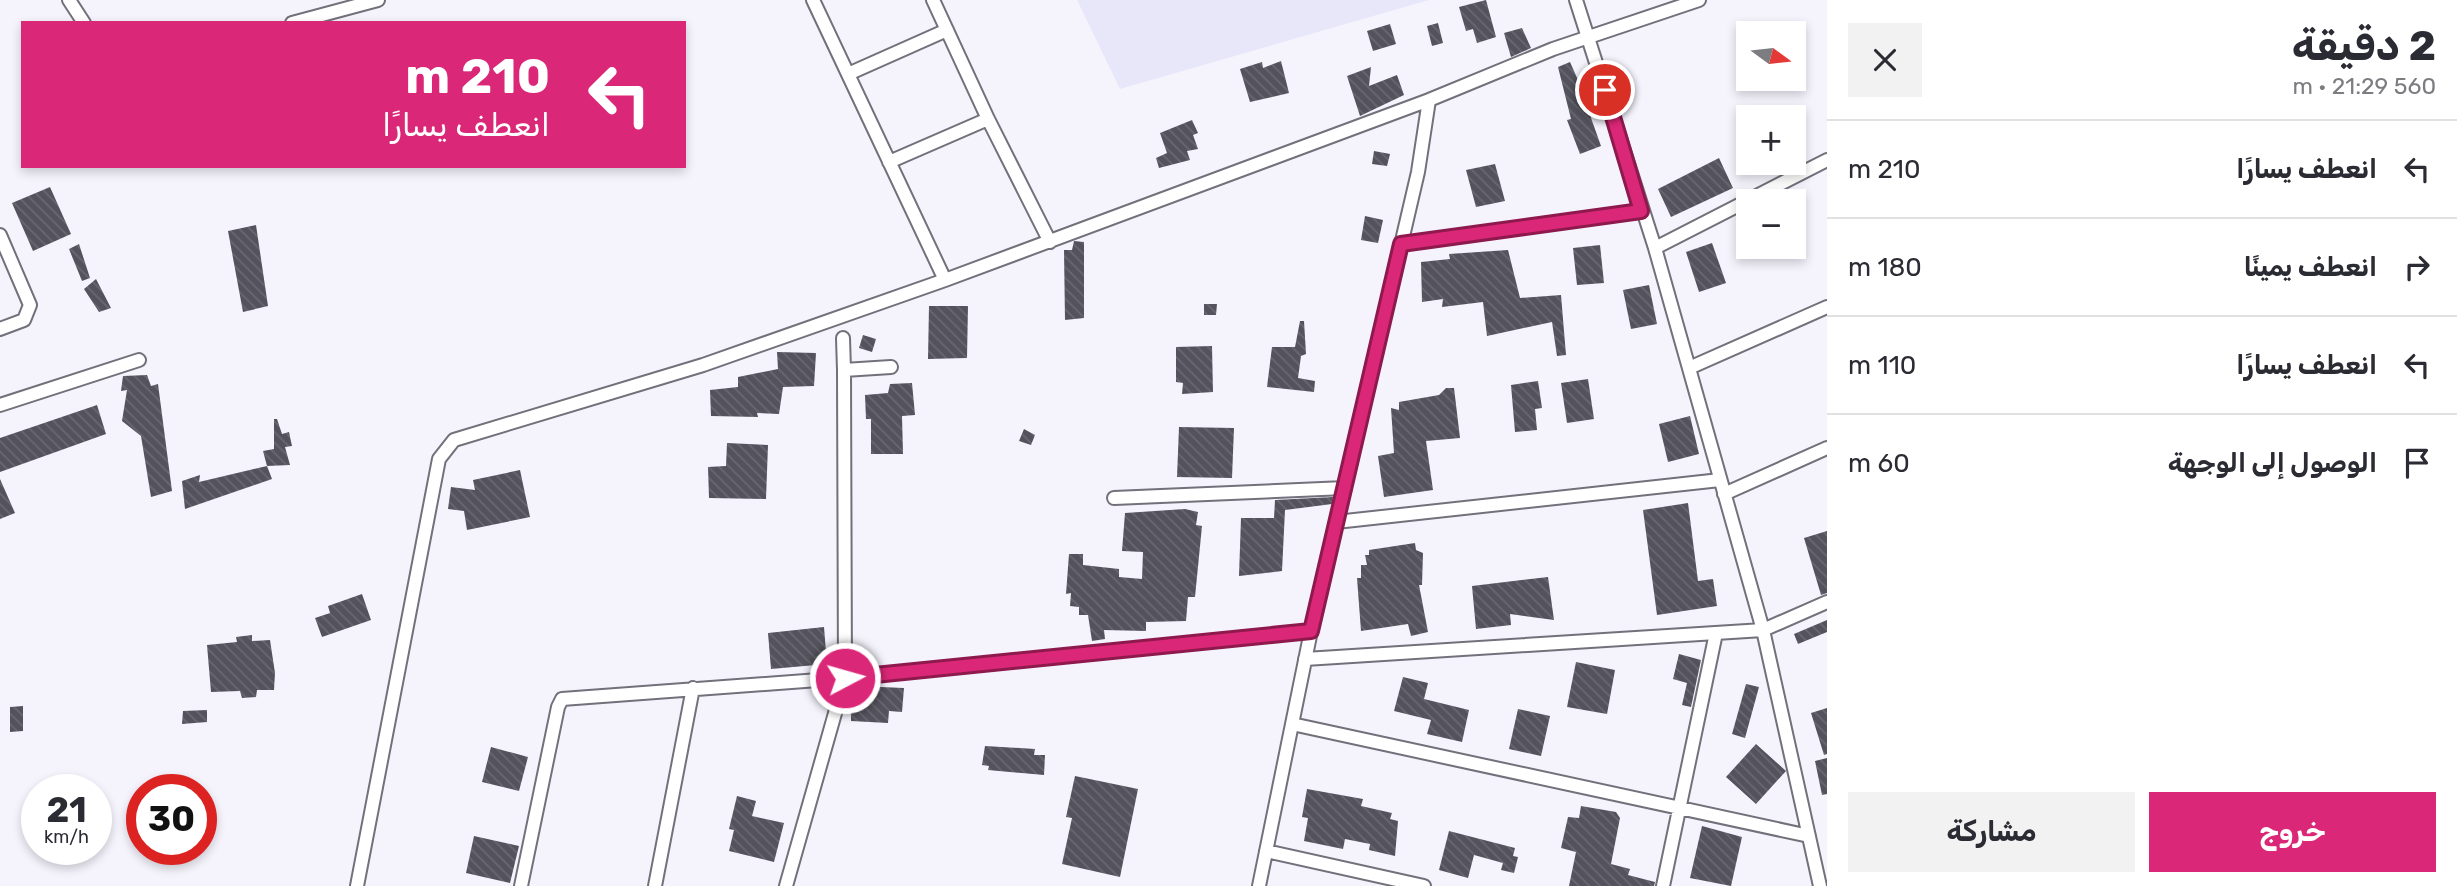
<!DOCTYPE html>
<html lang="ar">
<meta charset="utf-8">
<style>
:root{--surface:#fff;--page:#f2f2f3;--text:#2b2b33;--muted:#7c7c81;--line:#e1e1e2;--accent:#db2777}
body{margin:0;font-family:Rubik,"Noto Sans Arabic",sans-serif;background:var(--page);color:var(--text);direction:rtl;height:100vh;display:flex;flex-direction:column;font-size:26px;white-space:nowrap}
*{box-sizing:border-box;margin:0}
p{font-size:23px;color:var(--muted)}
.icon{flex:none;width:38px;height:38px;fill:none;stroke:currentColor;stroke-width:2;stroke-linecap:round;stroke-linejoin:round}
.map{position:relative;flex:1;overflow:hidden;direction:ltr}
.details{display:flex;flex-direction:column;background:var(--surface);width:630px}
.details>*{flex:none}
.guide{position:absolute;left:21px;top:21px;width:665px;height:147px;border-radius:0px;box-shadow:0 4px 10px #0003;direction:rtl;background:#db2777;color:#fff;overflow:hidden}
.needle{width:46px;rotate:105deg}
.controls{position:absolute;left:1736px;top:21px;display:grid;gap:14px}
.controls a{display:grid;place-items:center;width:70px;height:70px;border-radius:0px;background:var(--surface);box-shadow:0 4px 10px #0003;font-size:35px}
.speed{position:absolute;left:21px;top:774px;display:flex;gap:14px;font-size:35px;font-weight:700;text-align:center}
.speed>*{display:grid;place-content:center;width:91px;height:91px;border-radius:50%;background:var(--surface);box-shadow:0 4px 10px #0003;line-height:1}
.speed small{font-size:18px;font-weight:400}
.speed .limit{border:10px solid #d22;background:#fff;color:#111}
.pin{position:absolute;display:grid;place-items:center;width:60px;height:60px;color:#fff;margin:-30px;border:4px solid #fff;border-radius:50%;box-shadow:0 2px 7px #0007}
.me{position:absolute;width:77px;margin:-38px;rotate:84deg;stroke-linejoin:round;filter:drop-shadow(0 0 5px #0008)}
.turn{display:flex;align-items:center;gap:24px;height:147px;padding:0 21px;font-size:32px}
.turn .icon{width:91px;height:91px;stroke-width:2.5}
.turn b{display:block;font-size:49px;line-height:60px}
.round{display:grid;place-items:center;flex:none;width:74px;height:74px;border-radius:0px;background:var(--page)}
.overview{display:flex;align-items:center;justify-content:space-between;height:119px;padding:0 21px}
h1{font-size:42px;font-weight:700;line-height:52px}
.action{display:flex;gap:14px;margin-top:auto;padding:14px 21px}
.action a{flex:1;height:80px;border-radius:0px;background:var(--accent);color:#fff;font-size:28px;font-weight:700;line-height:80px;text-align:center}
.action a+a{background:var(--page);color:var(--text)}
ul{padding:0;list-style:none}
li{display:flex;align-items:center;gap:21px;height:98px;padding:0 21px;border-top:2px solid var(--line)}
li div{flex:1}
li b{display:block;font-size:26px}
li em{font-style:normal}
main{display:flex;flex:1;min-height:0}
.map>svg:first-child{display:block}
</style>
<main>
<section class="details">
<div class="overview"><div><h1>2 دقيقة</h1><p>560 m · 21:29</p></div><a class="round"><svg class="icon" aria-label="close" viewBox="0 0 24 24"><path d="M6 6l12 12M18 6L6 18"/></svg></a></div>
<ul>
<li><svg class="icon" aria-label="left" viewBox="0 0 24 24"><path d="M17 20v-9H6M10 6l-5 5 5 5"/></svg><div><b>انعطف يسارًا</b></div><em>210 m</em></li>
<li><svg class="icon" aria-label="right" viewBox="0 0 24 24"><path d="M7 20v-9h11M14 6l5 5-5 5"/></svg><div><b>انعطف يمينًا</b></div><em>180 m</em></li>
<li><svg class="icon" aria-label="left" viewBox="0 0 24 24"><path d="M17 20v-9H6M10 6l-5 5 5 5"/></svg><div><b>انعطف يسارًا</b></div><em>110 m</em></li>
<li><svg class="icon" aria-label="arrive" viewBox="0 0 24 24"><path d="M6 21V4h12l-3 4 3 4H6"/></svg><div><b>الوصول إلى الوجهة</b></div><em>60 m</em></li>
</ul>
<div class="action"><a>خروج</a><a>مشاركة</a></div>
</section>
<div class="map">
<svg width="1827" height="886" viewBox="0 0 1827 886">
<defs>
<pattern id="building-back-hatch" width="6" height="6" patternUnits="userSpaceOnUse" patternTransform="scale(1.75)"><rect width="6" height="6" fill="#54525c"/><path d="M-1 5l2 2M0 0l6 6M5-1l2 2" fill="none" stroke="#696770"/></pattern>
</defs>
<rect width="100%" height="100%" fill="#f5f4fd"/>
<path fill="#e8e6f9" d="M1077 0H1429L1120 89Z"/>
<path fill="url(#building-back-hatch)" d="M1486 0 1496 37 1477 43 1473 29 1466 31 1459 7Z
M1438 23 1443 43 1432 46 1427 26Z
M1390 24 1396 44 1373 51 1367 31Z
M1522 28 1531 48 1511 57 1504 33Z
M1281 61 1289 93 1250 102 1240 69 1262 62 1263 68Z
M1570 62 1578 80 1589 78 1592 99 1585 101 1601 146 1580 154 1567 120 1571 119 1558 67Z
M1371 67 1369 86 1397 75 1404 95 1360 116 1347 76Z
M1192 120 1198 133 1193 135 1198 149 1187 151 1190 160 1159 168 1156 158 1167 153 1160 133Z
M1374 151 1390 154 1387 166 1372 164Z
M1719 158 1733 188 1671 217 1658 189Z
M1495 164 1505 201 1476 207 1466 170Z
M50 187 71 234 33 251 12 203Z
M1365 216 1383 220 1378 243 1361 240Z
M256 225 268 306 243 312 228 231Z
M1074 241 1084 242V318L1065 320 1064 250H1072Z
M1712 243 1726 283 1699 292 1686 252Z
M79 244 90 278 82 281 69 249Z
M1600 245 1604 283 1577 285 1573 248Z
M1508 250 1520 298 1561 295 1566 355 1557 356 1552 322 1487 336 1483 302 1442 307 1443 299 1422 302 1421 262 1450 259 1449 254Z
M96 279 111 308 99 312 84 289Z
M1649 285 1657 324 1631 329 1623 290Z
M1204 304H1217L1216 315H1204Z
M929 306H968L967 358 928 359Z
M1300 321H1304L1306 354 1301 356 1298 378 1315 381 1314 392 1267 387 1272 347H1295Z
M863 335 876 339 872 352 859 348Z
M1212 346 1213 392 1182 394 1183 383 1176 382V347Z
M777 352 816 353 814 386 783 387 779 414 757 413 758 417 711 416 710 390 738 387V377L778 369Z
M147 375 151 386 158 384 172 491 151 497 141 436 122 421 127 390 121 391 123 376Z
M1588 379 1594 419 1567 423 1561 383Z
M1538 381 1542 408 1535 409 1537 430 1515 432 1511 385Z
M912 383 915 415 902 416 903 454H871V419H866L865 395 888 393 890 384Z
M1446 388H1454L1460 438 1426 441 1433 490 1384 497 1378 456 1394 453 1391 408 1399 410V402L1439 395Z
M97 405 106 434 0 472V438Z
M1690 416 1699 454 1668 462 1659 424Z
M274 419H277L282 434 289 432 292 446 285 447 290 465 267 466 263 451 274 449Z
M1179 427 1234 428 1232 478 1177 477Z
M1024 429 1035 435 1031 445 1019 441Z
M727 443 768 445 766 499 709 498 708 467 726 466Z
M267 466 272 479 185 509 182 481 200 475 199 482Z
M520 470 530 517 467 530 464 511 448 509 451 487 475 490 473 480Z
M0 479 15 513 0 519Z
M1333 497 1332 504 1285 510 1282 571 1239 576 1241 518H1274L1275 500Z
M1688 503 1698 581 1713 579 1717 606 1657 615 1643 510Z
M1185 509 1198 512 1196 525 1202 526 1195 597H1188L1186 621 1146 622V631L1104 630 1105 639 1092 641 1088 615H1079V607L1070 606 1071 593 1066 594 1069 554H1083V565L1119 569V577L1142 579 1143 552 1122 551 1125 513Z
M1827 531V593L1821 595 1804 538Z
M1415 543 1416 550 1423 553 1422 585H1419L1428 632 1411 636 1408 624 1361 631 1357 578H1361V565H1367L1365 555H1369V550Z
M1548 577 1554 620 1510 614 1511 625 1476 629 1472 586Z
M362 594 371 620 322 637 315 618 330 613 328 606Z
M1827 620V632L1798 644 1794 634Z
M824 627 827 664 771 669 768 633Z
M252 635V641L270 640 275 673 274 690H257L256 697 242 698 240 691 211 692 207 645 237 642 236 637Z
M1679 654 1701 660 1691 707 1682 705 1687 683 1673 679Z
M1576 662 1615 670 1607 714 1567 707Z
M1403 677 1428 683 1424 699 1469 710 1462 742 1427 734 1431 720 1394 711Z
M1746 684 1759 687 1745 738 1732 734Z
M857 686 904 688 902 712 889 711 888 723 851 721V711L856 710Z
M23 706V731L10 732V707Z
M1827 708V754L1824 755 1811 713Z
M1518 709 1550 716 1541 756 1509 749Z
M207 710V722L182 724 183 711Z
M1756 744 1786 771 1756 804 1726 777Z
M985 746 1035 749 1034 755H1045L1044 775 988 770 989 766 982 765Z
M491 747 528 757 519 791 482 782Z
M1827 758V794L1822 795 1815 761Z
M1075 776 1138 789 1120 877 1062 864 1072 818 1066 817Z
M1307 789 1363 799 1361 806 1392 813 1390 819 1398 821 1395 856 1369 850 1370 844 1345 839 1343 849 1304 841 1308 818 1302 817Z
M737 796 756 801 752 816 784 823 774 862 729 851 734 830 729 829Z
M1581 806 1616 812 1620 818 1611 864 1630 869 1628 875 1655 882 1654 886H1569L1576 852 1561 848 1568 817 1579 818Z
M1702 826 1742 837 1731 886 1690 878Z
M1449 831 1515 848 1513 856 1518 857 1514 873 1501 870 1503 863 1474 855 1468 878 1439 870Z
M474 836 519 846 510 883 466 873Z"/>
<g fill="none" stroke-linecap="round" stroke-linejoin="round">
<g stroke="#72707a" stroke-width="16">
<path id="street" d="M69 0 84 23
M813 0 945 280
M933 0 988 119 1050 242
M1576 0 1655 248 1763 630 1820 886
M292 23 378 0
M848 74 947 30
M889 162 988 119
M0 235 30 305 24 320 0 329
M1401 244 1641 211
M1655 248 1827 160
M843 338 844 370
M1689 368 1827 307
M0 405 139 360
M1724 494 1827 448
M1114 498 1345 488
M1336 522 1720 480
M1305 659 1763 630 1827 602
M1292 724 1809 836
M1266 851 1424 886
M357 886 439 459 454 440 703 365 945 280 1429 100 1553 49 1699 0
M521 886 558 707 562 699 845 678 1311 631
M655 886 693 688
M786 886 845 678 844 370 891 367
M1259 886 1311 631 1418 172 1429 100
M1663 886 1716 633"/>
</g>
<use href="#street" stroke="#fff" stroke-width="12"/>
</g>
<g fill="none" stroke-linecap="round" stroke-linejoin="round">
<g stroke="#8e194d" stroke-width="18">
<path id="route" d="M845 678 1311 631 1401 244 1641 211 1605 90"/>
</g>
<use href="#route" stroke="#db2777" stroke-width="12"/>
</g>
</svg>
<div class="controls">
<a><svg class="needle" viewBox="-14 -14 28 28"><path d="M0-13l5 13h-10z" fill="#e53935"/><path d="M0 13l5-13h-10z" fill="#7c7c81"/></svg></a>
<a>+</a>
<a>−</a>
</div>
<div class="speed"><div>21<small>km/h</small></div><div class="limit">30</div></div>
<div class="pin" style="left:1605px;top:90px;background:#d93025"><svg class="icon" aria-label="arrive" viewBox="0 0 24 24"><path d="M6 21V4h12l-3 4 3 4H6"/></svg></div>
<svg class="me" style="left:845px;top:678px" viewBox="-20 -20 40 40"><circle r="17" fill="#db2777" stroke="#fff" stroke-width="3"/><path d="M0-11L8 9 0 5-8 9z" fill="#fff"/></svg>
<div class="guide">
<div class="turn"><svg class="icon" aria-label="left" viewBox="0 0 24 24"><path d="M17 20v-9H6M10 6l-5 5 5 5"/></svg><div><b>210 m</b>انعطف يسارًا</div></div>
</div>
</div>
</main>
